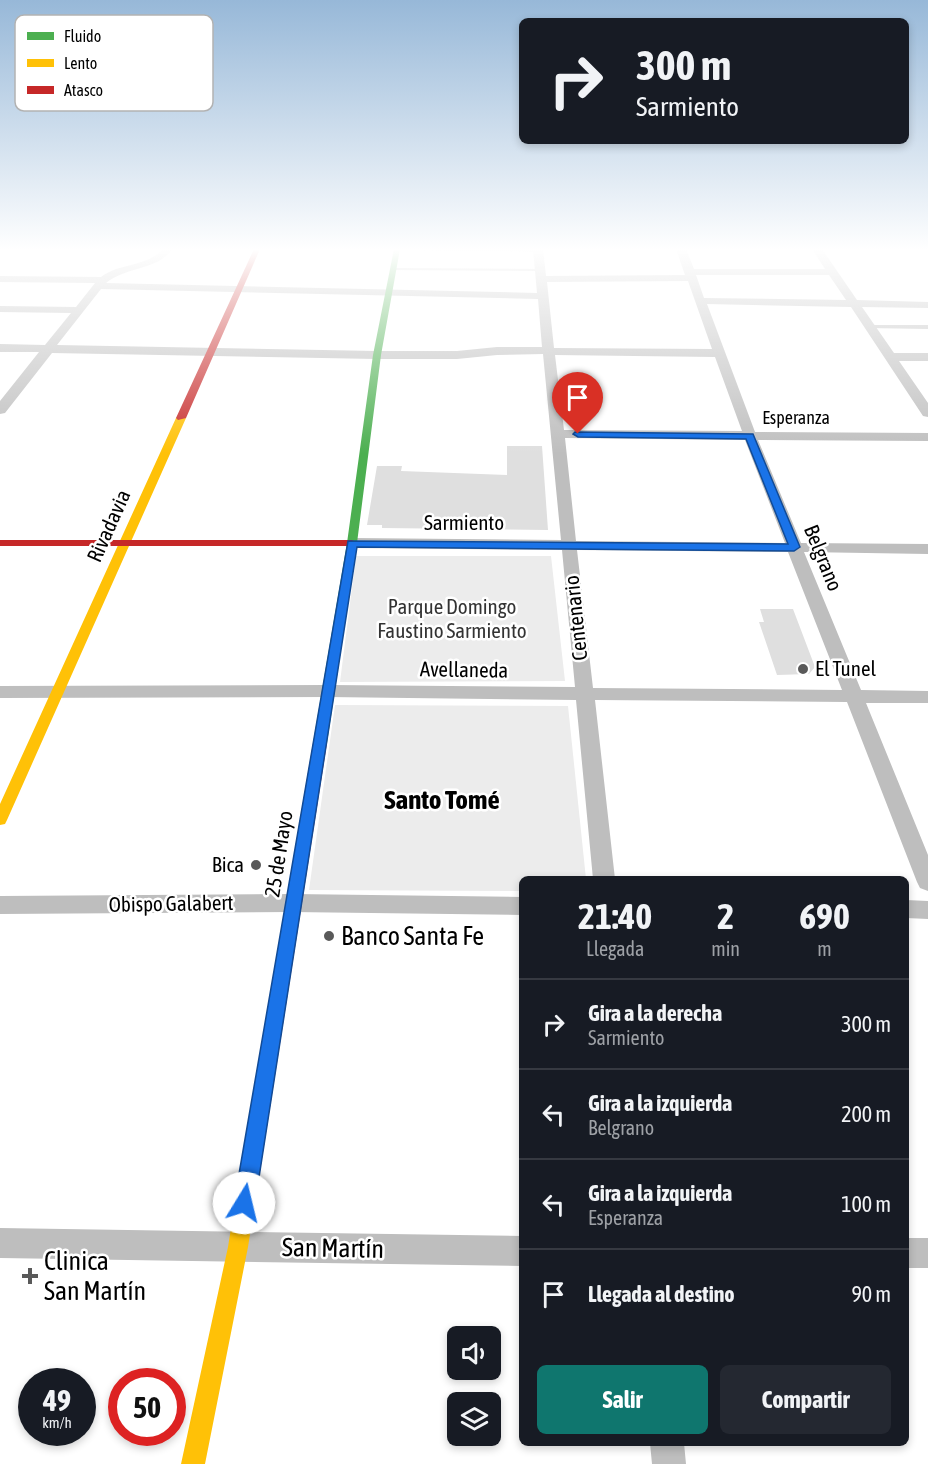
<!DOCTYPE html>
<html lang="es">
<meta charset="utf-8">
<style>
:root{--surface:#171b24;--page:#242831;--text:#f1f3f6;--muted:#9ea1a6;--line:#363941;--accent:#0f766e}
body{margin:0;font-family:"Asap Condensed",sans-serif;background:var(--page);color:var(--text);height:100vh;display:flex;flex-direction:column;font-size:22px;white-space:nowrap}
*{box-sizing:border-box;margin:0}
p{font-size:20px;color:var(--muted)}
.icon{flex:none;width:33px;height:33px;fill:none;stroke:currentColor;stroke-width:2;stroke-linecap:round;stroke-linejoin:round}
.map{position:relative;flex:1;overflow:hidden}
.details{position:absolute;left:519px;top:876px;width:390px;height:570px;display:flex;flex-direction:column;background:var(--surface);border-radius:9px;box-shadow:0 3px 9px #0003}
.details>*{flex:none}
.guide{position:absolute;left:519px;top:18px;width:390px;height:126px;border-radius:9px;box-shadow:0 3px 9px #0003;background:#171b24;color:var(--text);overflow:hidden}
.buttons{position:absolute;left:447px;top:1326px;display:grid;gap:12px}
.buttons a{display:grid;place-items:center;width:54px;height:54px;border-radius:9px;background:var(--surface);box-shadow:0 3px 9px #0003;font-size:30px}
.speed{position:absolute;left:18px;top:1368px;display:flex;gap:12px;font-size:30px;font-weight:700;text-align:center}
.speed>*{display:grid;place-content:center;width:78px;height:78px;border-radius:50%;background:var(--surface);box-shadow:0 3px 9px #0003;line-height:1}
.speed small{font-size:15px;font-weight:400}
.speed .limit{border:9px solid #d22;background:#fff;color:#111}
.pin{position:absolute;display:grid;place-items:center;width:51px;height:51px;color:#fff;margin:-62px -26px;border-radius:50% 50% 50% 0;rotate:-45deg;box-shadow:0 0 6px #0007}
.pin .icon{rotate:45deg}
.me{position:absolute;width:66px;margin:-33px;rotate:9deg;stroke-linejoin:round;filter:drop-shadow(0 0 4px #0008)}
.turn{display:flex;align-items:center;gap:21px;height:126px;padding:0 18px;font-size:27px}
.turn .icon{width:78px;height:78px;stroke-width:2.5}
.turn b{display:block;font-size:42px;line-height:51px}
.eta{display:flex;justify-content:space-evenly;align-items:center;height:102px;text-align:center}
.eta b{font-size:36px;font-weight:700;line-height:42px}
.cta{display:flex;gap:12px;margin-top:auto;padding:12px 18px}
.cta a{flex:1;height:69px;border-radius:9px;background:var(--accent);color:#fff;font-size:24px;font-weight:700;line-height:69px;text-align:center}
.cta a+a{background:var(--page);color:var(--text)}
ul{padding:0;list-style:none}
li{display:flex;align-items:center;gap:18px;height:90px;padding:0 18px;border-top:2px solid var(--line)}
li div{flex:1}
li b{display:block;font-size:22px}
li em{font-style:normal}
.map>svg:first-child{display:block}
</style>
<div class="map">
<svg width="928" height="1464" viewBox="0 0 928 1464">
<rect width="100%" height="100%" fill="#fff"/>
<path fill="#ececec" d="M356 556H551L565 681 340 682Z
M335 705 568 706 586 879H522V891L309 890Z"/>
<path fill="#dfdfdf" d="M507 446H542L548 530 382 528V525H367L377 466H402L401 471 507 475Z
M760 609H793L815 667 809 674 777 675 759 622H764Z"/>
<g fill="none" stroke-linecap="round" stroke-linejoin="round">
<path fill="#bebebe" fill-rule="evenodd" d="M395 249 538 250 540 251 538 252 397 250Z
M391 268 540 269 542 270 540 271 393 270H391Z
M869 325H928V329L867 328 866 327Z"/>
<path fill="#bebebe" fill-rule="evenodd" d="M163 249H173C156 271 127 266 106 283L537 293 533 249H543L546 276 685 275 676 249H686L694 269H825L812 249H822L857 300 928 302V308L862 307 894 353H928V361H899L928 403V417L923 416 851 307 707 304 755 432 928 433V441L758 440 801 543 928 544V554L804 552 861 690 928 691V703H866L928 855V891L920 888 917 882 847 702 595 700 615 879H593L576 700 328 697 0 698V686L328 685 575 687 562 550 352 548 344 543 352 538 561 540 543 354 497 355 457 359H377L52 353 5 413 0 414V401L39 352H0V344L45 345 71 313 0 312V306L76 307 95 283 0 282V276L101 277C119 263 147 267 163 249ZM696 275H829L846 300 704 298ZM688 281 712 349 554 348 547 282ZM101 289 538 299 542 347H497L457 351H377L57 345ZM555 355 715 357 742 431 564 430ZM565 438 745 440 785 543 576 541ZM577 550 788 552 842 690 593 688Z
M292 894 522 897V915L292 912 0 914V896Z
M906 900 928 901V919L906 918Z
M0 1228 522 1236V1266L0 1258Z
M906 1238H928V1268H906Z
M650 1443H684L686 1464H652Z"/>
<path fill="#4caf50" fill-rule="evenodd" d="M394 249H400L381 355 357 543 327 743 320 748 313 743 347 543 373 355Z"/>
<path fill="#ffc107" fill-rule="evenodd" d="M181 415 186 418 7 820 5 824 0 825V804L176 418Z
M249 1168 256 1171 259 1178 248 1247 205 1464H181L228 1247 239 1178 242 1171Z"/>
<path fill="#c62828" fill-rule="evenodd" d="M254 249H260L186 418 178 420 176 418Z
M0 540H352L357 543 352 546H0Z
M320 738 327 743 259 1178 256 1185 249 1188 242 1185 239 1178 313 743Z"/>
</g>
<linearGradient id="sky" x2="0" y2="1"><stop stop-color="#97b8d8"/><stop offset="0.55" stop-color="#fff"/><stop offset="1" stop-color="#fff" stop-opacity="0"/></linearGradient>
<rect width="928" height="454" fill="url(#sky)"/>
<path fill="#1a73e8" stroke="#114b97" stroke-width="1.5" d="M575 432 753 434 800 547 794 551 357 547 255 1203 252 1210 244 1213 237 1210 234 1203 348 541 788 544 746 439 578 437 573 434Z"/>
<g fill="#595959" stroke="#fff" stroke-width="2">
<circle cx="803" cy="669" r="6"/>
<circle cx="256" cy="865" r="6"/>
<circle cx="329" cy="936" r="6"/>
<path d="M27 1267h6v6h6v6h-6v6h-6v-6h-6v-6h6z"/>
</g>
<g text-anchor="middle" stroke-width="5" stroke-linejoin="round" paint-order="stroke">
<g font-size="18" fill="#000" stroke="#fff">
<text x="796" y="424">Esperanza</text>
</g>
<g font-size="21" fill="#000" stroke="#fff">
<text x="464" y="530">Sarmiento</text>
<text transform="translate(109 526) rotate(-66)" y="7">Rivadavia</text>
<text transform="translate(823 558) rotate(68)" y="7">Belgrano</text>
<text transform="translate(576 618) rotate(-96)" y="7">Centenario</text>
<text transform="translate(464 670) rotate(1)" y="7">Avellaneda</text>
<text transform="translate(279 854) rotate(-81)" y="7">25 de Mayo</text>
<text transform="translate(171 904) rotate(-1)" y="7">Obispo Galabert</text>
</g>
<g font-size="21" fill="#333" stroke="#fff">
<text x="452" y="614">Parque Domingo<tspan x="452" dy="24">Faustino Sarmiento</tspan></text>
</g>
<g font-size="21" fill="#000" stroke="#fff" text-anchor="start">
<text x="815" y="676">El Tunel</text>
<text x="244" y="872" text-anchor="end">Bica</text>
</g>
<g font-size="26" fill="#000" stroke="#fff" text-anchor="start">
<text x="341" y="945">Banco Santa Fe</text>
<text x="44" y="1270">Clinica<tspan x="44" dy="30">San Martín</tspan></text>
</g>
<g font-size="26" fill="#000" stroke="#fff">
<text transform="translate(333 1248) rotate(1)" y="9">San Martín</text>
</g>
<g font-size="27" font-weight="bold" fill="#000" stroke="#fff">
<text x="442" y="809">Santo Tomé</text>
</g>
</g>
<rect x="15" y="15" width="198" height="96" rx="9" fill="#fff" stroke="#b2b2b2" stroke-width="1.5"/>
<rect x="27" y="32" width="27" height="8" fill="#4caf50"/>
<rect x="27" y="59" width="27" height="8" fill="#ffc107"/>
<rect x="27" y="86" width="27" height="8" fill="#c62828"/>
<g font-size="16" fill="#000">
<text x="64" y="42">Fluido</text>
<text x="64" y="69">Lento</text>
<text x="64" y="96">Atasco</text>
</g>
</svg>
<div class="buttons">
<a><svg class="icon" aria-label="sound" viewBox="0 0 24 24"><path d="M4 9h4l5-4v14l-5-4H4zM17 9q2 3 0 6"/></svg></a>
<a><svg class="icon" aria-label="layers" viewBox="0 0 24 24"><path d="M12 4l9 5-9 5-9-5zM3 14l9 5 9-5"/></svg></a>
</div>
<div class="speed"><div>49<small>km/h</small></div><div class="limit">50</div></div>
<div class="pin" style="left:578px;top:434px;background:#d93025"><svg class="icon" aria-label="arrive" viewBox="0 0 24 24"><path d="M6 21V4h12l-3 4 3 4H6"/></svg></div>
<svg class="me" style="left:244px;top:1203px" viewBox="-20 -20 40 40"><circle r="19" fill="#fff"/><path d="M0-13L10 11 0 6-10 11z" fill="#1a73e8"/></svg>
<div class="guide">
<div class="turn"><svg class="icon" aria-label="right" viewBox="0 0 24 24"><path d="M7 20v-9h11M14 6l5 5-5 5"/></svg><div><b>300 m</b>Sarmiento</div></div>
</div>
<section class="details">
<div class="eta">
<div><b>21:40</b><p>Llegada</p></div>
<div><b>2</b><p>min</p></div>
<div><b>690</b><p>m</p></div>
</div>
<ul>
<li><svg class="icon" aria-label="right" viewBox="0 0 24 24"><path d="M7 20v-9h11M14 6l5 5-5 5"/></svg><div><b>Gira a la derecha</b><p>Sarmiento</p></div><em>300 m</em></li>
<li><svg class="icon" aria-label="left" viewBox="0 0 24 24"><path d="M17 20v-9H6M10 6l-5 5 5 5"/></svg><div><b>Gira a la izquierda</b><p>Belgrano</p></div><em>200 m</em></li>
<li><svg class="icon" aria-label="left" viewBox="0 0 24 24"><path d="M17 20v-9H6M10 6l-5 5 5 5"/></svg><div><b>Gira a la izquierda</b><p>Esperanza</p></div><em>100 m</em></li>
<li><svg class="icon" aria-label="arrive" viewBox="0 0 24 24"><path d="M6 21V4h12l-3 4 3 4H6"/></svg><div><b>Llegada al destino</b></div><em>90 m</em></li>
</ul>
<div class="cta"><a>Salir</a><a>Compartir</a></div>
</section>
</div>
